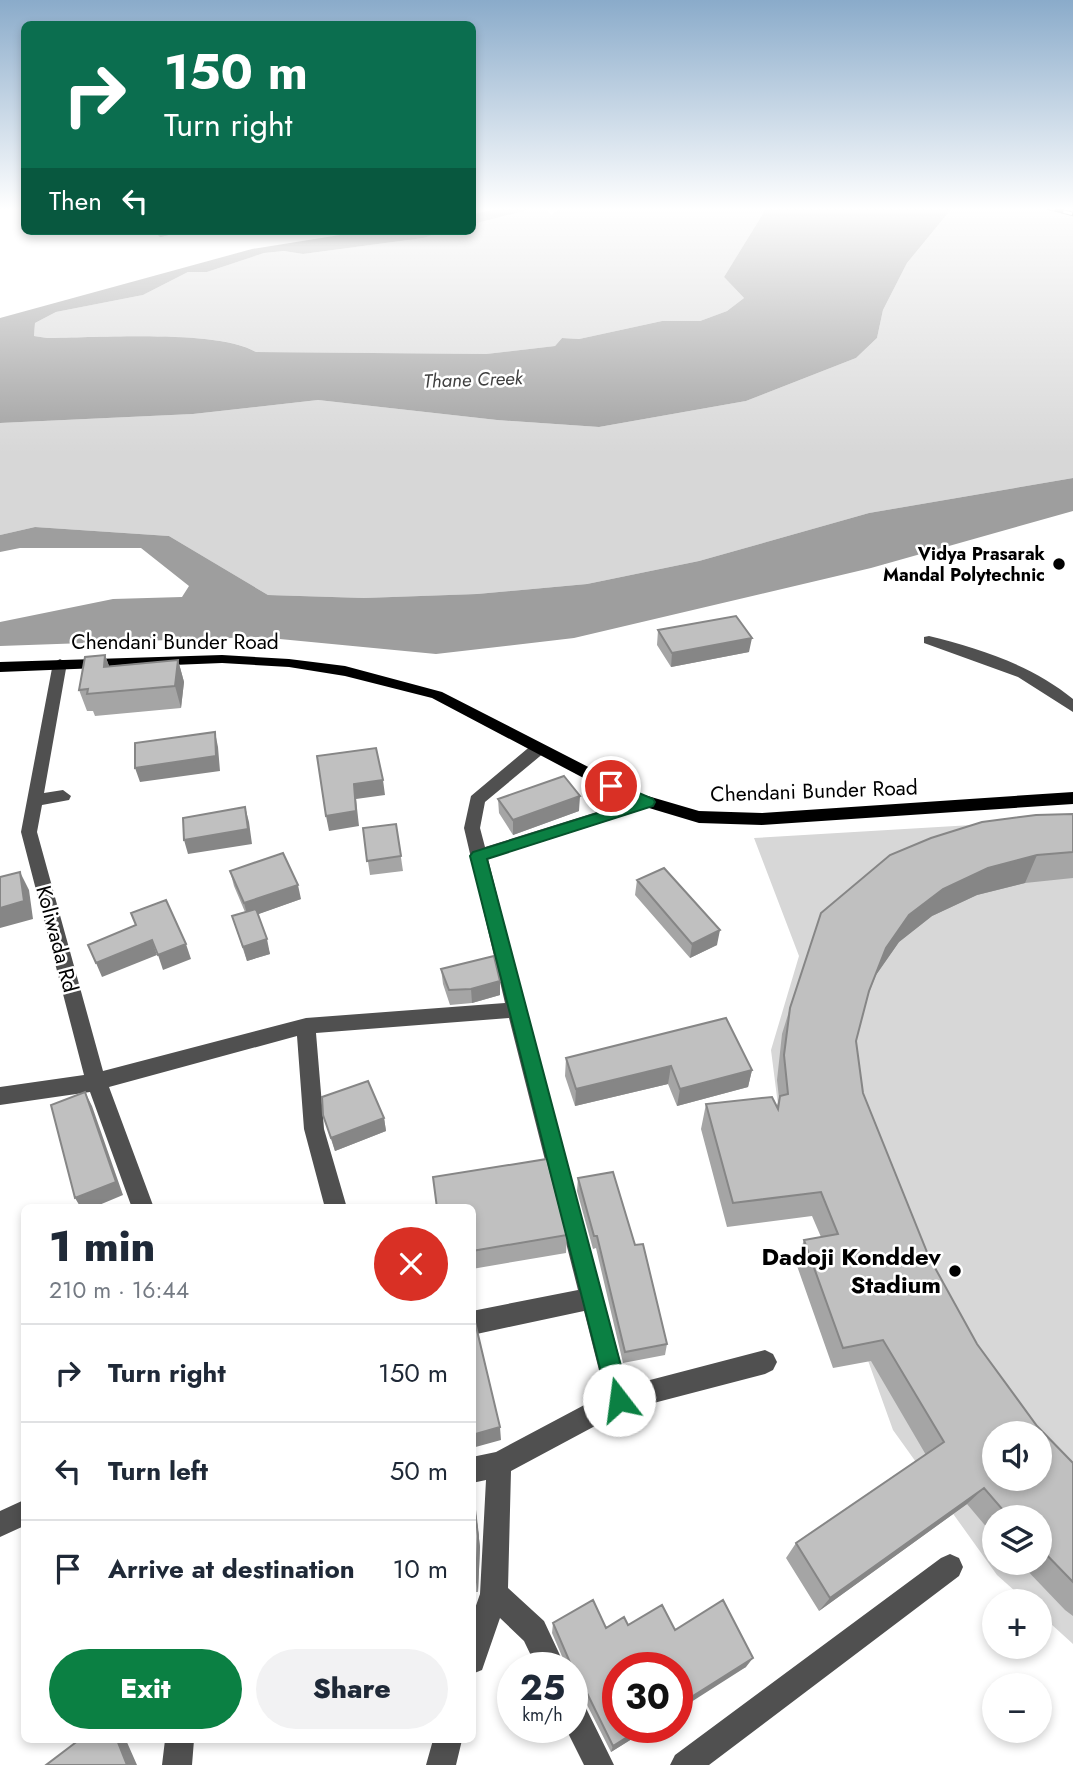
<!DOCTYPE html>
<meta charset="utf-8">
<style>
:root{--surface:#fff;--page:#f2f2f3;--text:#1f2937;--muted:#747a83;--line:#e0e1e3;--accent:#0b8043}
body{margin:0;font-family:Jost,sans-serif;background:var(--page);color:var(--text);height:100vh;display:flex;flex-direction:column;font-size:26px;white-space:nowrap}
*{box-sizing:border-box;margin:0}
p{font-size:23px;color:var(--muted)}
.icon{flex:none;width:38px;height:38px;fill:none;stroke:currentColor;stroke-width:2;stroke-linecap:round;stroke-linejoin:round}
.map{position:relative;flex:1;overflow:hidden}
.side{position:absolute;left:21px;top:1204px;width:455px;height:539px;display:flex;flex-direction:column;background:var(--surface);border-radius:10px;box-shadow:0 4px 10px #0003}
.side>*{flex:none}
.top-card{position:absolute;left:21px;top:21px;width:455px;height:214px;border-radius:10px;box-shadow:0 4px 10px #0003;background:#0b6e4f;color:#fff;overflow:hidden}
.buttons{position:absolute;left:982px;top:1421px;display:grid;gap:14px}
.buttons a{display:grid;place-items:center;width:70px;height:70px;border-radius:50%;background:var(--surface);box-shadow:0 4px 10px #0003;font-size:35px}
.speed{position:absolute;left:497px;top:1652px;display:flex;gap:14px;font-size:35px;font-weight:700;text-align:center}
.speed>*{display:grid;place-content:center;width:91px;height:91px;border-radius:50%;background:var(--surface);box-shadow:0 4px 10px #0003;line-height:1}
.speed small{font-size:18px;font-weight:400}
.speed .limit{border:10px solid #d22;background:#fff;color:#111}
.pin{position:absolute;display:grid;place-items:center;width:60px;height:60px;color:#fff;margin:-30px;border:4px solid #fff;border-radius:50%;box-shadow:0 2px 7px #0007}
.me{position:absolute;width:77px;margin:-38px;rotate:345deg;stroke-linejoin:round;filter:drop-shadow(0 0 5px #0008)}
.turn{display:flex;align-items:center;gap:24px;height:147px;padding:0 28px;font-size:32px}
.turn .icon{width:91px;height:91px;stroke-width:2.5}
.turn b{display:block;font-size:49px;line-height:60px}
.then{display:flex;align-items:center;height:66px;padding:0 28px;background:#0003;gap:14px;font-size:26px}
.round{display:grid;place-items:center;flex:none;width:74px;height:74px;border-radius:37px;background:var(--page)}
.head{display:flex;align-items:center;justify-content:space-between;height:119px;padding:0 28px}
h1{font-size:42px;font-weight:800;line-height:52px}
.cta{display:flex;gap:14px;margin-top:auto;padding:14px 28px}
.cta a{flex:1;height:80px;border-radius:42px;background:var(--accent);color:#fff;font-size:28px;font-weight:800;line-height:80px;text-align:center}
.cta a+a{background:var(--page);color:var(--text)}
ul{padding:0;list-style:none}
li{display:flex;align-items:center;gap:21px;height:98px;padding:0 28px;border-top:2px solid var(--line)}
li div{flex:1}
li b{display:block;font-size:26px}
li em{font-style:normal}
.map>svg:first-child{display:block}
</style>
<div class="map">
<svg width="1073" height="1765" viewBox="0 0 1073 1765">
<rect width="100%" height="100%" fill="#fff"/>
<path fill="#d7d7d7" fill-rule="evenodd" d="M540 207H546L551 216 560 207H767L724 277 744 298 727 311 700 321H662L579 339 562 338 555 346 486 354 256 352C217 329 96 338 47 338L34 336 35 323 56 312 143 295 188 272H207L264 253 284 251 303 254 423 238 446 231H472L473 224Z
M953 207H1073V478L869 513 699 561 587 584 477 594 364 598 268 595 169 536 35 527 0 535V423L193 414 318 400 497 420 599 427 746 401 856 358 877 338 883 310 907 263Z
M1073 819V1644L1040 1614V1601H1026L997 1575 893 1430 779 1113 771 1050 799 956 754 838ZM994 1433H1040V1479H994ZM994 1517H1040V1563H994Z"/>
<path fill="#9e9e9e" d="M509 207H540L473 224V214Z
M767 207H953L907 263 883 310 877 338 856 358 746 401 599 427 497 420 318 400 193 414 0 423V318L252 249 365 231H446L423 238 303 254 284 251 264 253 207 272H188L143 295 56 312 35 323 34 336 47 338C97 338 216 329 256 352L486 354 555 346 562 338 579 339 662 321H700L727 311 744 298 724 277Z
M1073 478V511L871 568 574 638 436 654 259 637 0 646V622L113 599 182 597 189 586 141 548H20L0 552V535L35 527 169 536 268 595 364 598 477 594 587 584 699 561 869 513Z"/>
<g fill="none" stroke-linecap="round" stroke-linejoin="round">
<path fill="#505050" fill-rule="evenodd" d="M929 636C979 648 1033 666 1073 699V712L1018 677 924 643V637Z
M60 659 67 663 44 793 63 790 71 796 69 800 42 805 37 832 103 1071 306 1018 505 1003 464 828 471 796 533 744 539 743 547 748 545 752 485 802 480 828 485 847 648 796 656 802 654 806 488 859 526 1010 627 1386 765 1350 773 1354 777 1362 773 1370 765 1374 623 1411 511 1471 508 1588 544 1621 566 1668H537L524 1641 500 1618 482 1670 472 1674V1617L480 1594 486 1480 472 1483V1457L496 1452 605 1394 584 1311 472 1335V1311L578 1290 509 1018 316 1033 324 1129 347 1208H325L304 1129 297 1036 109 1087 154 1208H132L90 1092 0 1105V1087L84 1075 21 832 53 663Z
M24 1500V1526L0 1537V1511Z
M950 1554 959 1558 963 1567 959 1576 709 1765H670L675 1755 941 1558Z
M572 1696 582 1700 614 1765H584L565 1727H572Z
M165 1740H194L192 1765H162Z
M433 1740H462L456 1765H426Z"/>
<path fill="#000" fill-rule="evenodd" d="M222 655 289 659 345 666 442 692 641 794 699 811 762 813 1073 792V804L762 825 699 823 629 802 432 698 345 676 289 667 222 663 0 672V662Z"/>
<g stroke="#000" stroke-width="4.5">
<path id="rail" d="M1046 207 1073 214"/>
</g>
<use href="#rail" stroke="#fff" stroke-width="2.5" stroke-dasharray="9" stroke-linecap="butt"/>
</g>
<path fill="#a5a5a5" d="M153 231H185L160 237Z
M658 630 749 652 671 667 657 645Z
M105 655 109 666 178 660 184 682 181 708 95 716 93 711H87L79 690Z
M498 799 579 811 513 835 499 813Z
M1073 814V878L1025 883 977 895 932 916 899 942 876 975 867 998 856 1041 863 1093 929 1257 977 1344 1037 1426 1073 1463V1616L1065 1610 1020 1563H1040V1517H994V1536L967 1504 819 1611 786 1558 796 1543 926 1455 871 1361 833 1368 796 1263 804 1240 821 1237 812 1216 727 1227 701 1129 706 1104 777 1106 779 1098 777 1080 782 1034 790 1008Z
M396 824 403 871 370 875 363 828Z
M230 871 301 899 258 914 270 954 247 961 232 916 245 912 234 886Z
M637 880 717 945 690 958 635 895Z
M441 969 500 981V995L472 1003 450 1005 443 984Z
M566 1058 752 1070 748 1087 677 1106 668 1084 575 1106 565 1076Z
M323 1115 384 1118 386 1131 335 1151Z
M578 1178 667 1344 665 1355 623 1363 596 1248 593 1249 577 1191Z
M472 1208 567 1235 566 1253 472 1269Z
M472 1481 480 1547 478 1592H472Z
M553 1623 606 1628 628 1625 675 1630 746 1667 618 1727H651L611 1752 584 1699 580 1696 572 1679V1668H567L552 1633Z"/>
<path fill="#868686" d="M159 231H185L160 237Z
M752 638 749 652 671 667 672 653Z
M105 655 113 677 104 667Z
M178 660 184 682 181 708 175 686Z
M215 732 218 747 220 771 140 782 135 768Z
M383 780 385 795 356 799 359 826 329 831 326 816 354 784Z
M580 796 579 811 513 835V820Z
M245 807 249 822 252 844 188 854 184 840Z
M1037 855 1025 883 977 895 932 916 899 942 876 975 860 1018 886 948 909 915 943 889 988 868Z
M20 872 29 890 33 919 0 928V908Z
M298 885 301 899 248 918 244 903Z
M720 930 717 945 690 958 692 944Z
M267 939 270 954 247 961 243 947Z
M152 940 157 955 102 977 96 963Z
M186 944 191 959 163 970 158 955Z
M500 981V995L472 1003 471 989Z
M671 1066 668 1084 575 1106 576 1089Z
M752 1070 748 1087 677 1106 680 1089Z
M85 1092 92 1106 123 1195 92 1208H81L75 1198Z
M384 1118 386 1131 335 1151 331 1138Z
M500 1427 501 1440 472 1448V1435Z
M472 1481 480 1547 478 1592 476 1582Z
M984 1488 967 1504 819 1611 830 1598Z
M753 1658 746 1667 677 1711V1706Z
M643 1727H651L611 1752 613 1746Z
M117 1740H126L137 1765H127Z"/>
<path fill="#c0c0c0" stroke="#868686" stroke-width="2" fill-rule="evenodd" d="M736 616 752 638 672 653 658 630Z
M105 655 104 667 178 660 175 686 87 694 88 689 79 690 85 657Z
M215 732 216 756 135 768V743Z
M376 748 383 780 354 784 356 811 326 816 317 756Z
M564 776 580 796 513 820 498 799Z
M245 807 248 829 184 840 183 818Z
M1073 814V852L1037 855 988 868 943 889 909 915 886 948 869 991 856 1041 863 1093 929 1257 977 1344 1037 1426 1073 1463V1582L1040 1548V1517H1009L984 1488 830 1598 796 1543 944 1442 883 1340 843 1348 804 1240 838 1234 821 1192 733 1203 706 1104 772 1097 778 1109 780 1096 788 1094 784 1055 790 1008 821 913 890 855 931 838 982 822 1036 815ZM994 1433H1040V1479H994Z
M396 824 401 856 367 861 363 828Z
M283 853 298 885 244 903 230 871Z
M664 868 720 930 692 944 637 880Z
M20 872 24 901 0 908V877Z
M166 900 186 944 158 955 152 940 96 963 88 945 136 925 131 913Z
M256 909 267 939 243 947 232 916Z
M494 956 500 981 471 989 449 990 441 969Z
M726 1018 752 1070 680 1089 671 1066 576 1089 566 1058Z
M368 1081 384 1118 331 1138 323 1115 322 1097Z
M85 1092 116 1182 75 1198 51 1105Z
M547 1159 567 1235 472 1251V1208H437L433 1177Z
M613 1172 635 1245 643 1244 667 1344 625 1352 597 1236H594L578 1178Z
M475 1322 500 1427 472 1435V1323Z
M472 1483 478 1536 476 1582 472 1583Z
M593 1600 606 1628 624 1617 628 1625 662 1605 675 1630 723 1600 753 1658 677 1706V1668H618V1727H643L613 1746 586 1691 581 1688 553 1623Z
M79 1740H117L127 1765H46Z"/>
<linearGradient id="sky" x2="0" y2="1"><stop stop-color="#8aabca"/><stop offset="0.46" stop-color="#fff"/><stop offset="1" stop-color="#fff" stop-opacity="0"/></linearGradient>
<rect width="1073" height="454" fill="url(#sky)"/>
<path fill="#0b8043" stroke="#07532c" stroke-width="2" d="M611 781 653 799 655 802 653 806 487 859 630 1400 627 1408 619 1411 611 1408 608 1400 470 856 473 852 633 802 606 789 603 786 606 782Z"/>
<g fill="#000" stroke="#fff" stroke-width="2.5">
<circle cx="1059" cy="564" r="7"/>
<circle cx="955" cy="1271" r="7"/>
</g>
<g text-anchor="middle" stroke-width="5" stroke-linejoin="round" paint-order="stroke">
<g font-size="18" font-weight="bold" fill="#000" stroke="#fff" text-anchor="end">
<text x="1045" y="560">Vidya Prasarak<tspan x="1045" dy="21">Mandal Polytechnic</tspan></text>
</g>
<g font-size="19" font-style="italic" fill="#3f3f3f" stroke="#fff">
<text transform="translate(473 379) rotate(-2)" y="7">Thane Creek</text>
</g>
<g font-size="21" fill="#000" stroke="#fff">
<text x="175" y="649">Chendani Bunder Road</text>
<text transform="translate(814 791) rotate(-2)" y="7">Chendani Bunder Road</text>
<text transform="translate(57 939) rotate(75)" y="7">Koliwada Rd</text>
</g>
<g font-size="24" font-weight="bold" fill="#000" stroke="#fff" text-anchor="end">
<text x="941" y="1265">Dadoji Konddev<tspan x="941" dy="28">Stadium</tspan></text>
</g>
</g>
</svg>
<div class="buttons">
<a><svg class="icon" aria-label="sound" viewBox="0 0 24 24"><path d="M4 9h4l5-4v14l-5-4H4zM17 9q2 3 0 6"/></svg></a>
<a><svg class="icon" aria-label="layers" viewBox="0 0 24 24"><path d="M12 4l9 5-9 5-9-5zM3 14l9 5 9-5"/></svg></a>
<a>+</a>
<a>−</a>
</div>
<div class="speed"><div>25<small>km/h</small></div><div class="limit">30</div></div>
<div class="pin" style="left:611px;top:786px;background:#d93025"><svg class="icon" aria-label="arrive" viewBox="0 0 24 24"><path d="M6 21V4h12l-3 4 3 4H6"/></svg></div>
<svg class="me" style="left:619px;top:1400px" viewBox="-20 -20 40 40"><circle r="19" fill="#fff"/><path d="M0-13L10 11 0 6-10 11z" fill="#0b8043"/></svg>
<div class="top-card">
<div class="turn"><svg class="icon" aria-label="right" viewBox="0 0 24 24"><path d="M7 20v-9h11M14 6l5 5-5 5"/></svg><div><b>150 m</b>Turn right</div></div>
<div class="then">Then<svg class="icon" aria-label="left" viewBox="0 0 24 24"><path d="M17 20v-9H6M10 6l-5 5 5 5"/></svg></div>
</div>
<section class="side">
<div class="head"><div><h1>1 min</h1><p>210 m · 16:44</p></div><a class="round" style="background:#d93025;color:#fff"><svg class="icon" aria-label="close" viewBox="0 0 24 24"><path d="M6 6l12 12M18 6L6 18"/></svg></a></div>
<ul>
<li><svg class="icon" aria-label="right" viewBox="0 0 24 24"><path d="M7 20v-9h11M14 6l5 5-5 5"/></svg><div><b>Turn right</b></div><em>150 m</em></li>
<li><svg class="icon" aria-label="left" viewBox="0 0 24 24"><path d="M17 20v-9H6M10 6l-5 5 5 5"/></svg><div><b>Turn left</b></div><em>50 m</em></li>
<li><svg class="icon" aria-label="arrive" viewBox="0 0 24 24"><path d="M6 21V4h12l-3 4 3 4H6"/></svg><div><b>Arrive at destination</b></div><em>10 m</em></li>
</ul>
<div class="cta"><a>Exit</a><a>Share</a></div>
</section>
</div>
